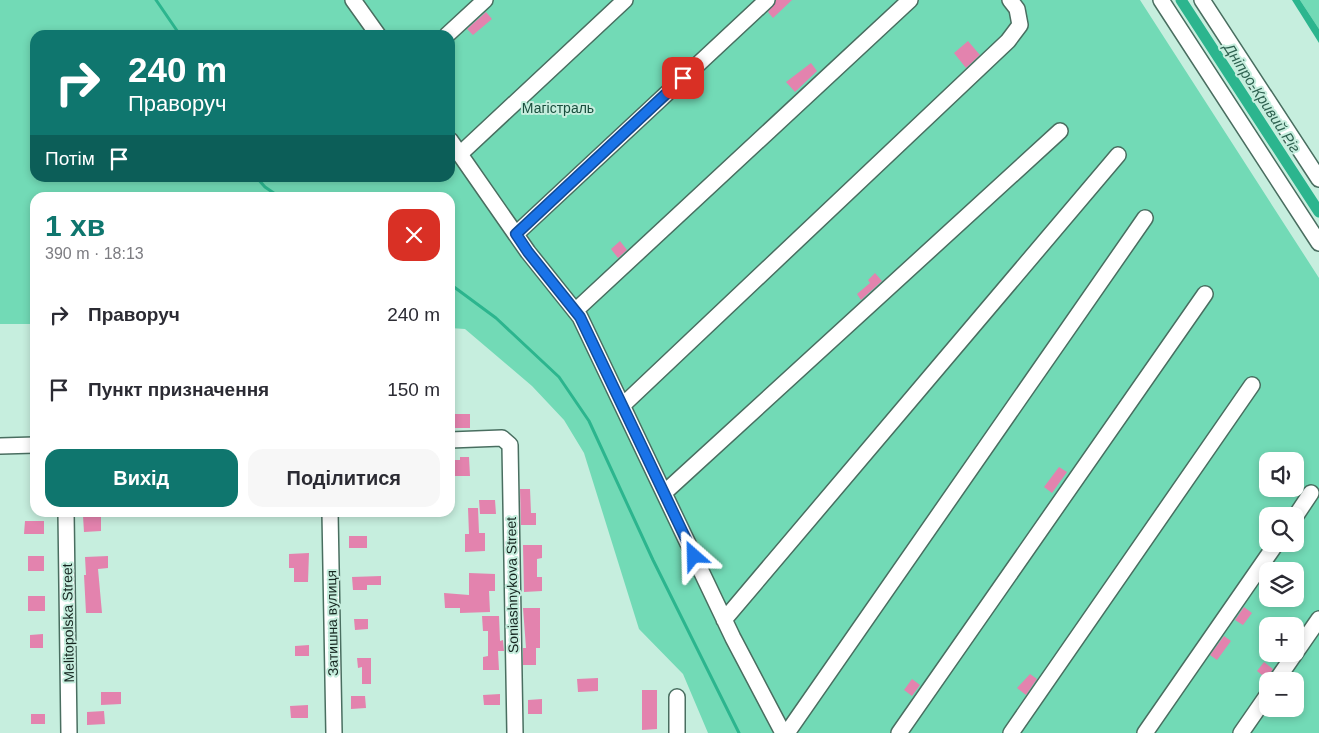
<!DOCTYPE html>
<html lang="uk">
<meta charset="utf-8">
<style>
:root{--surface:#fff;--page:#f7f7f7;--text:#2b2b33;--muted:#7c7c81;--accent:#0f766e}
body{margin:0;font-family:Arial,sans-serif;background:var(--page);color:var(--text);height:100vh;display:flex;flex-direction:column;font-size:19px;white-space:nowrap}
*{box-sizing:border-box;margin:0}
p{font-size:16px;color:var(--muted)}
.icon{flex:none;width:28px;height:28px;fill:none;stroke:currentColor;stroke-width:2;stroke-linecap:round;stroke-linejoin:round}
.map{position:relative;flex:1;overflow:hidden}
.panel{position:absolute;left:30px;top:192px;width:425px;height:325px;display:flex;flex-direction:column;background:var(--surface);border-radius:15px;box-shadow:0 2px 8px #0003}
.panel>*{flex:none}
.guide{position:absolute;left:30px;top:30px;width:425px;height:152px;border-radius:15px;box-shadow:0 2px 8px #0003;background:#0f766e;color:#fff;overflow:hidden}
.fabs{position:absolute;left:1259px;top:452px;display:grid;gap:10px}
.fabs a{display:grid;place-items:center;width:45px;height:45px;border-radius:10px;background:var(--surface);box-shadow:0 2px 8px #0003;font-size:25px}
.pin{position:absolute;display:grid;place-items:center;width:42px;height:42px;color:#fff;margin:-21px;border-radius:10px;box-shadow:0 2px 8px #0006}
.me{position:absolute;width:55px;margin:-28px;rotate:335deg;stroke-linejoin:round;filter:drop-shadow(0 0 4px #0008)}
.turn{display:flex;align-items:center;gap:18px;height:105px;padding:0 15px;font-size:22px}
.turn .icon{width:65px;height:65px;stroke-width:2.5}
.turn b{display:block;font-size:35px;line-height:42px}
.then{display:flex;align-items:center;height:48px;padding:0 15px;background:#0003;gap:10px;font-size:19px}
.round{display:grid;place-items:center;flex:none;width:52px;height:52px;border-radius:15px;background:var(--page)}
.overview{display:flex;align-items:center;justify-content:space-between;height:85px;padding:0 15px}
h1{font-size:30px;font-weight:700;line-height:38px;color:var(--accent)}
.button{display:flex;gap:10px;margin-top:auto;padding:10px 15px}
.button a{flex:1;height:58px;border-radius:15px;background:var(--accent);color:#fff;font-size:20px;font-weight:700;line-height:58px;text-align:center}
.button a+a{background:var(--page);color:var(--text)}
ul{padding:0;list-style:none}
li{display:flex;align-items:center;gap:15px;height:75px;padding:0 15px}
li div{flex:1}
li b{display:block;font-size:19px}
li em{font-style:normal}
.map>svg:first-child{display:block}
</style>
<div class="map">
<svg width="1319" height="733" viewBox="0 0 1319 733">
<rect width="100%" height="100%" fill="#c6eede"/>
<path fill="#72dab6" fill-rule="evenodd" d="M0 0H1140L1319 278V733H708L683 674 639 629 584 453 564 420 532 386 465 329 450 328V198H35V324H0ZM35 35H450V178H35ZM1268 461H1295V489H1268ZM1268 516H1295V544H1268ZM1268 571H1295V599H1268ZM1268 626H1295V654H1268ZM1268 681H1295V709H1268Z
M1300 0H1319V29Z"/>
<path fill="#2cb58e" d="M1292 0H1300L1319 29V43Z"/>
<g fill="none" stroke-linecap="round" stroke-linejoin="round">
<path stroke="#2cb58e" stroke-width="3" d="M156 0 180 35
M257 178 265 187 281 198
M450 284 496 318 559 377 589 421 653 560 739 733"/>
<path stroke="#2cb58e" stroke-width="11" d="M1181 0 1319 212"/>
</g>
<path fill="#e383ae" d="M776 0H792L773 18 768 12Z
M486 12 492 19 473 35 467 29Z
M968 41 980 55 966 68 954 53Z
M811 63 817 71 795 92 786 82Z
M620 241 627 250 618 258 611 249Z
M875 273 882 281 861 300 857 294 870 283 868 280Z
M450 414H470V428H450Z
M460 457H469L470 476H450V460H460Z
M1059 467 1067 472 1052 493 1044 487Z
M520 489H530L531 513H536V525H521Z
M479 500H495L496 514H480Z
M468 508H478L479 533H485V551L465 552V534H469Z
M83 516H101V531L84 532Z
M25 521H44V534H24Z
M349 536H367V548H349Z
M523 545H542V558L537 559V577H542V591L524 592Z
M309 553 308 582H294V568H289V554Z
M28 556H44V571H28Z
M108 556V568L98 569 102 613H86L84 575H86L85 557Z
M469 573 495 574V591H489L490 612 460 613V608H445L444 593 469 595Z
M381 576V585H367V590H353L352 577Z
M28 596H45V611H28Z
M1244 607 1252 613 1243 625 1235 620Z
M523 608H540V648H536V665H523V648H526Z
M482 616H499L500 641 503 640 504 651H498L499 670H483V657L488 656V631H483Z
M354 619H368V629L355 630Z
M43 634V648H30V635Z
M1224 636 1231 641 1217 660 1210 655Z
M309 645V656H295V646Z
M357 658H371V684H362V667L358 668Z
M1264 662 1273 669 1267 679 1257 671Z
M1030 674 1037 679 1026 695 1017 688Z
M598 678V691L578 692 577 679Z
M912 679 920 685 912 696 904 690Z
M642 690H657V729L642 730Z
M101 692H121V704L101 705Z
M500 694V705H484L483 695Z
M351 696H365L366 708 351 709Z
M542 699V714H528V700Z
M308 705V718H291L290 706Z
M104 711 105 724 87 725V712Z
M31 714H45V724H31Z"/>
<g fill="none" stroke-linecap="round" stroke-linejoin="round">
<g stroke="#496e60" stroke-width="18">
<path id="minor" d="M353 0 378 35
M1161 0 1319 243
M1202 0 1319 179
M447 35 485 0
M450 140 528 252 580 317 733 638 783 733
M460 154 625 0
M516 234 767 0
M575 311 910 0
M623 405 1008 41 1020 25 1017 9 1010 0
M450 440 502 438 510 445 515 733
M0 446 35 445
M664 493 1060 131
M66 512 69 733
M330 512 334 733
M1295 517 1311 493
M724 620 1118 155
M1276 681 1319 619
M677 697V733
M787 733 1145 218
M899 733 1205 294
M1011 733 1252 385
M1145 733 1276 544
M1241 733 1268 694"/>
</g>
<use href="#minor" stroke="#fff" stroke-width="15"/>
</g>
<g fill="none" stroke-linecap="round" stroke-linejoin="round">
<g stroke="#114b97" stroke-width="12">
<path id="route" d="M683 78 516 234 528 252 580 317 694 556"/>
</g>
<use href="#route" stroke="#1a73e8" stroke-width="9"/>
</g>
<g text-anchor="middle" stroke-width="4" stroke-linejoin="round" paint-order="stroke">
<g font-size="14" fill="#194e3d" stroke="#c6eede">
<text x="558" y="113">Магістраль</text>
</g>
<g font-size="14" fill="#162620" stroke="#c6eede">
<text transform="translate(512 585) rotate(-91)" y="5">Soniashnykova Street</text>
<text transform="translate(68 623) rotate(-91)" y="5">Melitopolska Street</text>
<text transform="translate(332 623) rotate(-91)" y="5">Затишна вулиця</text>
</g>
<g font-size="15" font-style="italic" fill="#2e6150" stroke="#c6eede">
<text transform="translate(1262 98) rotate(57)" y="5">Дніпро-Кривий Ріг</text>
</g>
</g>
</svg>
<div class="fabs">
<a><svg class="icon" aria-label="sound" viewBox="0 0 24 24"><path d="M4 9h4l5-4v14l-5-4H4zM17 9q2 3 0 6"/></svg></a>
<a><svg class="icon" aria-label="search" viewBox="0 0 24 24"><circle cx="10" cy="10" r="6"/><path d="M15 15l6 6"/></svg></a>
<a><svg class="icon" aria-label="layers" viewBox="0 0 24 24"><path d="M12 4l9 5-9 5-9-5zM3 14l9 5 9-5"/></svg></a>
<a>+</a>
<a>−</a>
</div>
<div class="pin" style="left:683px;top:78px;background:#d93025"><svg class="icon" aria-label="arrive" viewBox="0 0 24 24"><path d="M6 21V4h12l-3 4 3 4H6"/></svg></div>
<svg class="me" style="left:694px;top:556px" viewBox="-20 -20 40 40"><path d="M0-17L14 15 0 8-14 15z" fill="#1a73e8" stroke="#fff" stroke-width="4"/></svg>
<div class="guide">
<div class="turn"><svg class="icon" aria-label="right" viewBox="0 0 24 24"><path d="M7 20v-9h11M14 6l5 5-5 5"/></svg><div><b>240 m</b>Праворуч</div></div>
<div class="then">Потім<svg class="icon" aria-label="arrive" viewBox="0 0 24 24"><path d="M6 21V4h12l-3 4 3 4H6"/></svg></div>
</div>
<section class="panel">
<div class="overview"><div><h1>1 хв</h1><p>390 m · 18:13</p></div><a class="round" style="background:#d93025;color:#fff"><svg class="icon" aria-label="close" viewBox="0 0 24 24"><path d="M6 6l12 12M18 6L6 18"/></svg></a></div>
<ul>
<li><svg class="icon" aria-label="right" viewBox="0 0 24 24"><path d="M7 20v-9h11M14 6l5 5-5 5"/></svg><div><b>Праворуч</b></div><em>240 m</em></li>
<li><svg class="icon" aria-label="arrive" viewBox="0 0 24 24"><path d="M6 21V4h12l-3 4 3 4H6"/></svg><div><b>Пункт призначення</b></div><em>150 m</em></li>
</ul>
<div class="button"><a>Вихід</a><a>Поділитися</a></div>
</section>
</div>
